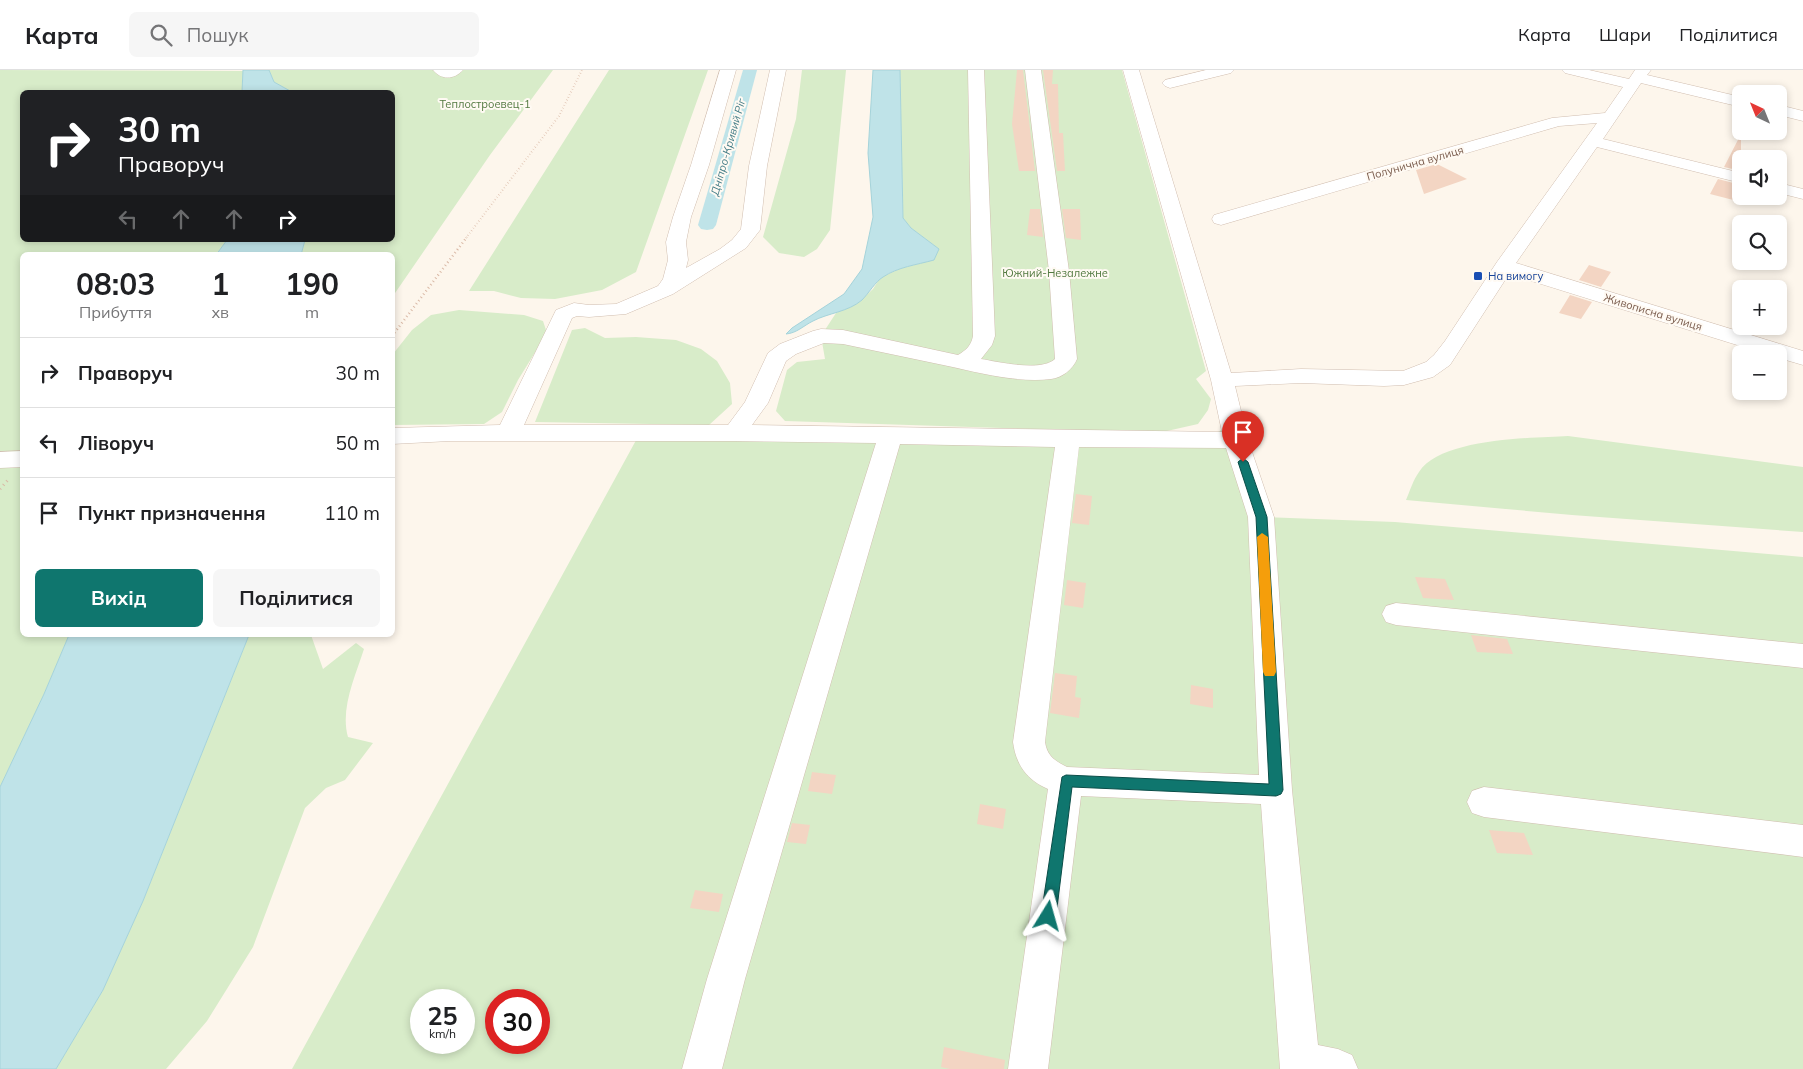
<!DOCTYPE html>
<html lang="uk">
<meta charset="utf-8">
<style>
:root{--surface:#fff;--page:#f6f6f6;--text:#202124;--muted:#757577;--line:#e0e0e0;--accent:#0f766e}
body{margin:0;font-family:Mulish,sans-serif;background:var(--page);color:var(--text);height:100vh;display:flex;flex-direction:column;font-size:19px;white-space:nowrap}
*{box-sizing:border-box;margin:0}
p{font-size:16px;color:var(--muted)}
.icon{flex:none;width:28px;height:28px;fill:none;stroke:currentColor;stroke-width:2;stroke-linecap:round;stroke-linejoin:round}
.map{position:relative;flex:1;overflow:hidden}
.panel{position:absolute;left:20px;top:182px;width:375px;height:385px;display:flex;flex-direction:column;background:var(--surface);border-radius:8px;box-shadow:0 2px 8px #0003}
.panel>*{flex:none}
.top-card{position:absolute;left:20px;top:20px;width:375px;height:152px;border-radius:8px;box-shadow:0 2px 8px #0003;background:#202124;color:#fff;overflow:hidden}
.needle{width:32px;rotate:317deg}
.fabs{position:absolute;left:1732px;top:15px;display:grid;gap:10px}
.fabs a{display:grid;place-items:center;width:55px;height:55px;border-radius:8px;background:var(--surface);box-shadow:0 2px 8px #0003;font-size:25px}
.speed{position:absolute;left:410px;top:919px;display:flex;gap:10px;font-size:25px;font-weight:700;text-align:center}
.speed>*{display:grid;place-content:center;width:65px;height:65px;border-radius:50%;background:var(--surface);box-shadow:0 2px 8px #0003;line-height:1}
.speed small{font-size:12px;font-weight:400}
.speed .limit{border:8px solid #d22;background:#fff;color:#111}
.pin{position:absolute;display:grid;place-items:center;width:42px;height:42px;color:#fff;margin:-51px -21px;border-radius:50% 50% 50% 0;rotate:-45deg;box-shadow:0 0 5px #0007}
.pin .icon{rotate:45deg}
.me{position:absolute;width:55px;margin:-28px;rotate:8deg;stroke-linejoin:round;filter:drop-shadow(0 0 4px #0008)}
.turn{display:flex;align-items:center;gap:18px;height:105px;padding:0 15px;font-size:22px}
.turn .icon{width:65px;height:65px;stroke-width:2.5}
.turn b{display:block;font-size:35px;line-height:42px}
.lanes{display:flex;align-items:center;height:48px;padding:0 15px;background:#0003;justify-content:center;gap:25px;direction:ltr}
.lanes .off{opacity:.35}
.eta{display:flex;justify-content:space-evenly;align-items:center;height:85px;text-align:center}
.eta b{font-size:30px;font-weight:700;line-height:35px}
.button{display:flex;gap:10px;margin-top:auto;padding:10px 15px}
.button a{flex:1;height:58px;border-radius:8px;background:var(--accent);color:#fff;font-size:20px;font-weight:700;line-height:58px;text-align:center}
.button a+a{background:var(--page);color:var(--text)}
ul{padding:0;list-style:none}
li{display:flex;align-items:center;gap:15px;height:70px;padding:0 15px;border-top:1px solid var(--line)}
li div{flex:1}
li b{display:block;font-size:19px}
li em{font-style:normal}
header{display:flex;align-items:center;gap:30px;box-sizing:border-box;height:70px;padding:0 25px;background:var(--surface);border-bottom:1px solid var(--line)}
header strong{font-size:24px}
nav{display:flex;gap:28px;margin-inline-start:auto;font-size:18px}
.search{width:350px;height:45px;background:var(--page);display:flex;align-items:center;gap:12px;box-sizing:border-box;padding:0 18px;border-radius:8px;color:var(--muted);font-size:19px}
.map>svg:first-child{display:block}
</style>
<header>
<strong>Карта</strong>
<div class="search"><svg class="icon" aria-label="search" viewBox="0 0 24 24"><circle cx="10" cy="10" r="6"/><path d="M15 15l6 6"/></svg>Пошук</div>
<nav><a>Карта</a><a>Шари</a><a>Поділитися</a></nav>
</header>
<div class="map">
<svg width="1803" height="999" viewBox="0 0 1803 999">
<rect width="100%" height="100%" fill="#fdf6ec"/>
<path fill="#d8ecc9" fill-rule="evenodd" d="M0 0 244 1 242 22H22V170H227L216 185H22V565H69L44 624 0 717Z
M269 0H553L490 85 393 226 392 185H301L305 170H392V22H292L274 12Z
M609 0H708L636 202 602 220 555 229 521 228 494 221H469Z
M802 0H846L830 160 817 179 804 187 779 183 763 167 796 49Z
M900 0H1122L1206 301 1196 309 1211 329 1208 340 1198 354 1158 363 785 351 776 341 787 300 797 292 825 289 821 266 836 243 860 231 873 219 880 208 899 199 918 194 939 179 911 158 903 148Z
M459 240 524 245 543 251 547 263 518 310 502 342 484 354 393 355V284L412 260 431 245Z
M585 258 605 268 636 267 676 270 701 279 717 291 730 313 732 334 709 355 535 352 572 260Z
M1225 354 1262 447 1395 452 1803 487V999H292L640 363 1213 365 1220 361ZM421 930H464V972H421ZM496 930H539V972H496Z
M1568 366 1803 397V462L1572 445 1406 430C1410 421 1413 410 1419 402 1441 368 1531 368 1568 366Z
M249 565H311L323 599 356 573 364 579C355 607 340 639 348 667L373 673 345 710 326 718 305 738 253 877 207 951 166 999H56L103 920 143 831Z"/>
<path fill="#bfe3e8" stroke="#a5d3da" d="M243 0H269L274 12 292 22H242Z
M873 0H900L903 148 911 158 939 179 934 190C916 195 898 197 883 207 875 212 869 223 862 230 848 242 828 243 813 251 803 256 797 263 786 264L792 258 844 224 862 199 873 147 868 83Z
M227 170H305L301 185H216Z
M69 565H249L143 831 103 920 56 999H0V717L44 624Z"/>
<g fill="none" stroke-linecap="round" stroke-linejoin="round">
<path fill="#bfe3e8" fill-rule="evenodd" d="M743 0H757L716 155 713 159 707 160 701 159 698 155Z"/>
</g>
<path fill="#f3d5c3" d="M1017 0H1023L1035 101H1019L1012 54Z
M1043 0H1053L1052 14H1058L1059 63H1063L1065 101H1057Z
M1741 64V101L1724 97Z
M1437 94 1467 109 1424 124 1416 100Z
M1718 109 1741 115V132L1710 124Z
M1030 139H1040L1043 167 1027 165Z
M1062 139H1080L1081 170 1066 168Z
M1589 195 1611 202 1601 217 1579 210Z
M1570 225 1592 232 1581 249 1559 243Z
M1076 424 1092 426 1089 455 1072 453Z
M1415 507 1445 509 1454 530 1423 528Z
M1067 510 1086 513 1083 538 1064 535Z
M1471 565 1507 569 1513 584 1477 582Z
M1055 603 1077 606 1075 627 1081 628 1079 648 1050 643Z
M1191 615 1213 619V638L1190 634Z
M812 702 836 705 832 724 808 721Z
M980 734 1006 739 1003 759 977 754Z
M792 753 810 755 806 774 787 772Z
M1489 760 1524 763 1533 785 1497 783Z
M695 820 723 824 719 842 690 838Z
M944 977 1005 990 1004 999H950L941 997Z"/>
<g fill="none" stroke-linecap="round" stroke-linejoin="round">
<g stroke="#d1beb0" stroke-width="1">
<path id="minor" d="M433 0H463C454 10 441 10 433 0Z
M720 0H736L709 95 691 147 686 172 688 190 686 198 720 179 732 170 741 159 749 96 770 0H786L767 96 760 160 746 178 673 224 626 244 589 247 577 246 572 248 524 355H728L745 332 768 283 780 274 813 261 821 259 843 260 958 285C966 280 971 276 973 266L968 0H984L995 266 992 275 981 289C999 292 1041 302 1055 289L1049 201 1025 0H1041L1069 201 1077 289C1073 299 1062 308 1051 309 1018 313 980 303 948 296 913 289 878 281 843 274L824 273 796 284 786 291 768 333 752 355 1222 362 1211 310 1123 0H1139L1231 303 1301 299 1403 301 1426 292 1434 285 1445 271 1497 192 1597 53 1559 56 1221 155 1214 153 1212 149 1214 145 1552 48 1605 43 1623 17 1565 3 1562 0H1589L1629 9 1635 0H1651L1647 5 1741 27V37L1641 13 1603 69 1741 103V113L1597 77 1516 193 1803 281V295L1779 288V284H1766L1509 204 1450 295 1433 307 1404 315 1384 316 1301 313 1235 316 1248 370 1274 447 1292 720 1318 975 1338 979 1352 985 1358 999H1280L1261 734 1081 726 1048 999H1008L1048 719C1027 710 1016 695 1013 672L1055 377 900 374 745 909 722 999H682L707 909 876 373 735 371H450L392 374V358L500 355 556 240 574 233 589 235 616 234 658 216 663 209 668 190 666 172 673 147 691 95ZM1079 377 1226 378 1248 447 1259 705 1067 697C1055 691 1047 686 1045 672Z
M1206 0H1234L1231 3 1170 18 1165 16 1162 13 1165 10Z
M1779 35 1803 41V51L1779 45Z
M1779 113 1803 119V129L1779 123Z
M22 381V397L0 398V382Z
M1396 533 1803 574V598L1396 555 1386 552 1382 544 1386 536Z
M1484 717 1803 755V787L1484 747 1472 743 1467 732 1472 721Z"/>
</g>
<path stroke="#d9b8a5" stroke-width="2" stroke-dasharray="0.5 2.5" stroke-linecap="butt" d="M466 168 559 46 582 0"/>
<path stroke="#d9b8a5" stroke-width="2.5" stroke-dasharray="1 3" stroke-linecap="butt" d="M392 266 467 167"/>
<path stroke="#d9b8a5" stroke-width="3" stroke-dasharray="1 4" stroke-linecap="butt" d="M0 419 8 410"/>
<use href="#minor" fill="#fff" fill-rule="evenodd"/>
</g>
<path fill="#0f766e" stroke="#0a4d48" d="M1243 388 1248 392 1267 447 1283 720 1281 724 1276 726 1072 717 1056 846 1054 851 1048 853 1043 851 1041 846 1062 707 1066 705 1269 714 1256 447 1238 392Z"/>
<path fill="#f59e0b" d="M1262 463 1268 467 1276 602 1274 606H1265L1263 602 1257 467Z"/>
<rect fill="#1a4fb4" stroke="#fffaf3" stroke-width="2" x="1473" y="201" width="10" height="10" rx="2.5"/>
<g text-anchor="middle" stroke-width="4" stroke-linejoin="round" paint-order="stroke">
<g font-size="11" fill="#537a41" stroke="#fffaf3">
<text x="485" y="38">Теплостроевец-1</text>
<text x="1055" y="207">Южний-Незалежне</text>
</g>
<g font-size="11" font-style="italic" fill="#437c86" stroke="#fffaf3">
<text transform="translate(728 77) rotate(-74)" y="4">Дніпро-Кривий Ріг</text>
</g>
<g font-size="11" fill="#7a5c4d" stroke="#fffaf3">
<text transform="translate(1415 93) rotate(-16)" y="4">Полунична вулиця</text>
<text transform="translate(1653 242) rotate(17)" y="4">Живописна вулиця</text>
</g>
<g font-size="11" fill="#164399" stroke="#fffaf3" text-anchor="start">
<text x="1488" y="210">На вимогу</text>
</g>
</g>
</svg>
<div class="fabs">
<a><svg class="needle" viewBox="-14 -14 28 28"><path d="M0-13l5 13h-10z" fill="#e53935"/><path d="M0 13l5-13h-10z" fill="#757577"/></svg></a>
<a><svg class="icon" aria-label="sound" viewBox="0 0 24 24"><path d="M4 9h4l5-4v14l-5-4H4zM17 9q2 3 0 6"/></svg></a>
<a><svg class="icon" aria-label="search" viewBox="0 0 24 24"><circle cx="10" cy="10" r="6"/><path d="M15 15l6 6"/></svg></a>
<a>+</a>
<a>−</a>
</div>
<div class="speed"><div>25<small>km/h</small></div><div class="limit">30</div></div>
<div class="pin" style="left:1243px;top:392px;background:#d93025"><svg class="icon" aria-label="arrive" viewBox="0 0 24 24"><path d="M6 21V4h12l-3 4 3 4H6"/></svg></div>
<svg class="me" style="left:1048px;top:846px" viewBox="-20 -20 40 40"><path d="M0-17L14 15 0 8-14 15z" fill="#0f766e" stroke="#fff" stroke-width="4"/></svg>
<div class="top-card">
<div class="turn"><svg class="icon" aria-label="right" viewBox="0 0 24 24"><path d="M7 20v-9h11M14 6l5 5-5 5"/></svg><div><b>30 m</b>Праворуч</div></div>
<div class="lanes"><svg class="icon off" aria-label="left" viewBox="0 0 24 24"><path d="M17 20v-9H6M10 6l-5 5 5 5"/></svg><svg class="icon off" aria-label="ahead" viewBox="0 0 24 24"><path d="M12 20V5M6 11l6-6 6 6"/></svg><svg class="icon off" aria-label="ahead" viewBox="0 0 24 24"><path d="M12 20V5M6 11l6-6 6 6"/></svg><svg class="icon" aria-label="right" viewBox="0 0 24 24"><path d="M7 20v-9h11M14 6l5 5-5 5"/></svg></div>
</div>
<section class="panel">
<div class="eta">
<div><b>08:03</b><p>Прибуття</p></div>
<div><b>1</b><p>хв</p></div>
<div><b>190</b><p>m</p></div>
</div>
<ul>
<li><svg class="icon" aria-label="right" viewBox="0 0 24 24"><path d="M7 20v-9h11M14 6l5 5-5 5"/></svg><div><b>Праворуч</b></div><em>30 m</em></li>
<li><svg class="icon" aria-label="left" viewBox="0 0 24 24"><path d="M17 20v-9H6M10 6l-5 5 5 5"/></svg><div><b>Ліворуч</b></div><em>50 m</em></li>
<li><svg class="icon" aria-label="arrive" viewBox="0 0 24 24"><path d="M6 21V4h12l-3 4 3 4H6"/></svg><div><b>Пункт призначення</b></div><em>110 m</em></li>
</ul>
<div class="button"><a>Вихід</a><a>Поділитися</a></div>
</section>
</div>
